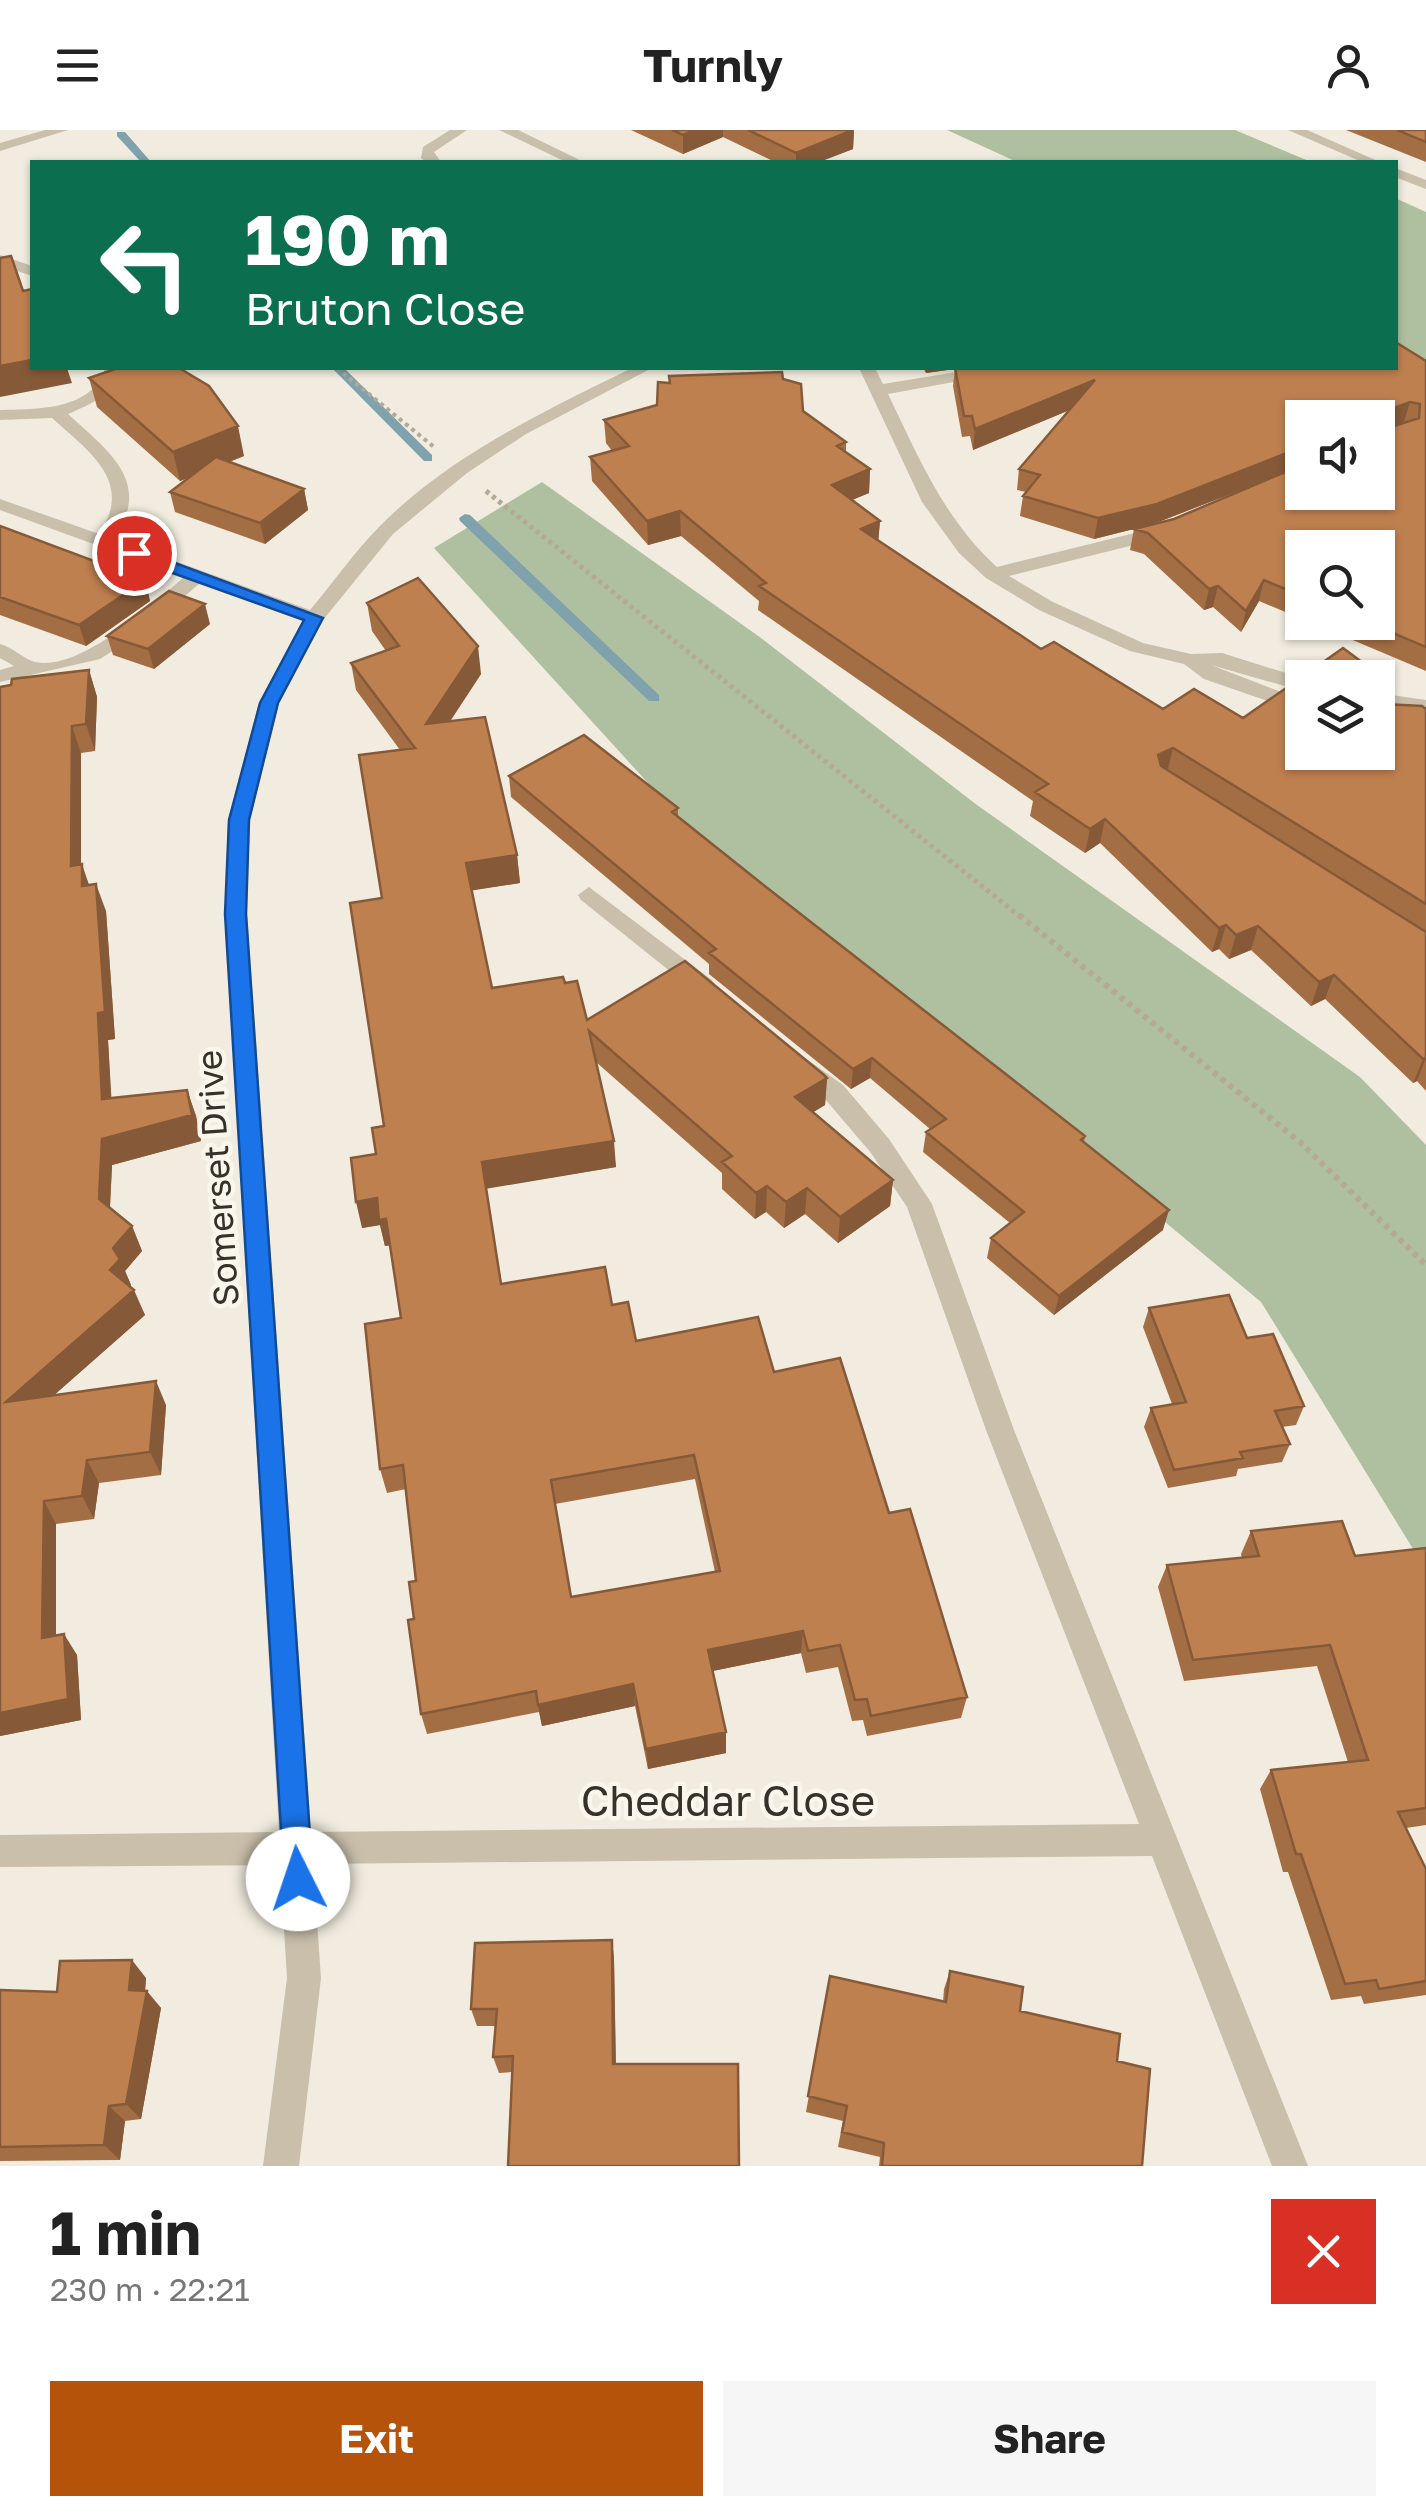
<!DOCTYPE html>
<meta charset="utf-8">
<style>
:root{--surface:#fff;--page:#f6f6f6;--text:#222;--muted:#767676;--accent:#b45309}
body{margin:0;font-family:"Golos Text",sans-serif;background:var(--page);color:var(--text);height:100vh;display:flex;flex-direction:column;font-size:38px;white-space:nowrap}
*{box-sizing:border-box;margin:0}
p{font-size:32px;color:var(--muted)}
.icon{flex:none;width:55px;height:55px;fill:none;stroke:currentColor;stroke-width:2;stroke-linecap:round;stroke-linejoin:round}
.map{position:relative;height:2036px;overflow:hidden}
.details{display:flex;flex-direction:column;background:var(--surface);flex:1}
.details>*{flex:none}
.banner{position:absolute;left:30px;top:30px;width:1368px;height:210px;border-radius:0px;box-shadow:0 2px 8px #0004;background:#0b6e4f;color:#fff;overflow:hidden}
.controls{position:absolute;left:1285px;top:270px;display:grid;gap:20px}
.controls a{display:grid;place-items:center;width:110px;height:110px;border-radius:0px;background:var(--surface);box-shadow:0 2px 8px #0004;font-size:50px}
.pin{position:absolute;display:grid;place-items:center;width:85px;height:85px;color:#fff;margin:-42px;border:5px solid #fff;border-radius:50%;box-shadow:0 2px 10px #0007}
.me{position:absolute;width:110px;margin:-55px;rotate:356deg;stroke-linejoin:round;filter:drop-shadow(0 0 8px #0008)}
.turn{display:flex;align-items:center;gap:35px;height:210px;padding:0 50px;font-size:45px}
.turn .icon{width:130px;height:130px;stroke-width:2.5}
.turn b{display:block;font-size:70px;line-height:85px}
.round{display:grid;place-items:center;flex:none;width:105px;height:105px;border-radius:0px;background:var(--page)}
.headline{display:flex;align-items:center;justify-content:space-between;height:170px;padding:0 50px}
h1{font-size:60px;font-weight:700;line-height:75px}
.cta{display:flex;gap:20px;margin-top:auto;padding:20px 50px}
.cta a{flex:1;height:115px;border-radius:0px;background:var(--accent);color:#fff;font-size:40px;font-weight:700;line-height:115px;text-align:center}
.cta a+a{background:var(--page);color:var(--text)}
header{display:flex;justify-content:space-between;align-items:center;height:130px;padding:0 50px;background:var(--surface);font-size:45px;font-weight:700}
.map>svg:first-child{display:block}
</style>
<header><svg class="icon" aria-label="menu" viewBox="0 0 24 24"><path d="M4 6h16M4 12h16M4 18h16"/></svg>Turnly<svg class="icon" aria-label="person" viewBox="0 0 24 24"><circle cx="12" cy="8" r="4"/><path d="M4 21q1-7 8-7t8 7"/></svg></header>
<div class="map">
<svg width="1426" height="2036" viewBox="0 0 1426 2036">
<rect width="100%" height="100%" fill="#f1ecdf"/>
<path fill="#afc0a0" d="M947 0H1235L1311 32H1017Z
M1395 68 1426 82V244L1395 228Z
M542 352 761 508 977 675 1360 947 1426 1015V1440L1261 1172 678 686 434 418Z"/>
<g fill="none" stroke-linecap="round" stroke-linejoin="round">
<path fill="#80a2ad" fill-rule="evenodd" d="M117 2H125L151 32H141L117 6Z
M332 238H344L432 325V331H424Z
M465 384 470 385 659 565V571H649L460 391 459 388Z"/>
<path stroke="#b5a996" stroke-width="4" stroke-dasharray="4 4" stroke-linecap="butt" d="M337 238 434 317"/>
<path stroke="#b5a996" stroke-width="5" stroke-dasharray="4 4" stroke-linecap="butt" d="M486 361 1022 788"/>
<path stroke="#b5a996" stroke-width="6" stroke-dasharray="5 5" stroke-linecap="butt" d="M1019 785 1301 1013 1426 1135"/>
<path fill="#c9bfab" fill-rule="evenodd" d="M45 0H68L0 21V13Z
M450 0H467L434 22 441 32H426L421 28 423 17Z
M499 0H518L584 32H566Z
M1288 0H1307L1380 32H1362Z
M1395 38 1426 50V59L1395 47Z
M0 125 32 136V146L0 135Z
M105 238H121C114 265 91 274 68 284 109 322 153 351 114 409L310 480C333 453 354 422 379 397 450 325 543 282 632 238H652L526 304 467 343 393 404 323 490 279 573 250 690 247 783 311 1702 1139 1694 986 1300 907 1077 871 1023 825 969 789 934 801 925 843 955 889 1009 932 1074 1014 1300 1308 2036H1272L1152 1726 313 1734 321 1848 299 2036H263L287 1848 280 1735 0 1737V1705L279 1702 225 783 228 690 259 573 303 491 200 453 147 499 100 529 0 552V540L14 536 0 528V514C13 517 23 529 35 532 80 542 153 474 184 447L0 380V369L99 404C135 351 88 321 52 288L0 290V280C35 279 93 281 105 238Z
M859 238H875L883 254 981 238H1011L1003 243 888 264C919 328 944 389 997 437L1163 396 1170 398V406L1009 446 1053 472 1143 513 1191 524 1222 523 1302 548V561L1211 535 1302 570V583L1204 549 1184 534 1130 521 1039 480 986 448 959 423 922 372Z
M1378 563 1426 570V582L1378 575Z
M589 757 712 850 716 856 712 862H696L581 770 578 765Z"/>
</g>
<path fill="#a46e45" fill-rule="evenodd" d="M631 0H854L853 19 819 32H775L723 7 683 24Z
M1346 0H1426V32Z
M1426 231V541L1310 492H1378L1302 418V489L1259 471 1241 502 1213 477 1204 480 1144 424 1130 420 1134 399 1094 409 1020 386 1023 366 1026 362 1017 360 1019 339 1070 280 973 320 970 306 962 307 953 256 955 239 926 243 923 238H1395ZM1302 288 1378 362H1302ZM1267 350 1174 389 1156 393Z
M782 242 783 249 801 254 803 281 846 312V322L870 339 869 363 852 370 880 391 878 410 1041 519 1054 512 1163 579 1194 559 1243 588 1289 556 1302 559V622H1378V548H1308L1309 542 1343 518 1382 547 1383 553 1394 556 1388 574 1422 576 1426 579V961L1417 951 1413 953 1325 869 1311 876 1251 820 1229 829 1219 819 1212 822 1100 713 1085 723 1030 686 1033 671 758 480 759 471 681 406 648 415 592 351 590 327 612 321 606 313 604 290 657 275 658 252 670 253 669 246Z
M89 248 244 326 229 332 304 359 308 380 265 414 175 382 170 362 190 347 180 351 97 277Z
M0 396 145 450 150 471 86 516 0 485Z
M367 473 481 544 450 591 517 725 520 753 471 760 492 858 565 853 587 890 827 948 825 975 813 982 893 1050 890 1076 838 1113 805 1084 784 1098 766 1082 755 1089 722 1059V1043L596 932 616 1037 486 1058 501 1154 612 1175 636 1211 774 1242 889 1383 967 1567 961 1588 867 1606 863 1590 852 1591 838 1537 806 1543 801 1523 712 1541 726 1602V1623L648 1639 635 1576 542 1596 539 1582 427 1604 421 1584 414 1489 416 1451 406 1359 387 1363 380 1339 401 1188 390 1115 385 1116 380 1095 362 1098 376 1024 384 996 382 768 400 620 356 560 351 533 386 521 372 501ZM695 1349 715 1442 571 1467 555 1374Z
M210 494 154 539 113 525 107 506Z
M89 540 97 567 95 621 81 623V734L89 755 106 781 115 909 108 910 111 968 187 960 196 986 201 1011 112 1035 110 1078 132 1096 142 1121 125 1141 131 1155 130 1156 145 1185 53 1266 166 1275 161 1345 99 1353 94 1389 56 1394V1505L77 1525 81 1590 0 1606V557Z
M509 646 678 678V687L1085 1006 1084 1012 1163 1100 1054 1185 987 1128 991 1108 1010 1093 923 1022 926 1002 930 999 870 948 851 959 709 844V834L511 667Z
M1149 1178 1247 1208 1304 1276 1296 1295 1282 1297 1290 1314 1282 1332 1238 1339 1236 1346 1168 1358 1144 1297 1151 1278 1172 1274 1143 1197Z
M1251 1401 1355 1426 1426 1418V1695L1406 1698 1426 1739V1865L1364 1874 1361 1866 1331 1870 1288 1742H1283L1260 1659 1271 1640 1348 1632 1317 1536 1184 1551 1158 1457 1167 1435 1242 1428 1241 1424Z
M612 1810 614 1829 616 1934 499 1943 493 1927 496 1896H477L471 1879Z
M950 1841 1020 1881 1117 1931 1142 2036H879L880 2027 838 2017 843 1991 806 1982 830 1846 943 1872 944 1859Z
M146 1848 145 1861 161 1878 141 1989 125 1991 120 2030 0 2031V1860L57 1862Z"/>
<path fill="#865a38" d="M695 0H723V7L683 24V5Z
M854 0 853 19 819 32H796V23Z
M32 230V238H67L72 253 0 267V236Z
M926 238H961L926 243Z
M1095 250 1091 271 973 320 975 299Z
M1410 272 1404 292 1378 302 1383 282Z
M238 296 244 326 180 351 173 322Z
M1302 317V336L1153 394 1094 409 1098 388Z
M870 339 869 363 830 379 832 355Z
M304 359 308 380 265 414 260 393Z
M680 381 681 406 648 415 647 391Z
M880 391 878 415 861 399Z
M145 450 150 471 86 516 79 495Z
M1264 450 1259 471 1241 502 1246 481Z
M1218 456 1213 477 1204 480 1209 459Z
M205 474 210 494 154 539 148 519Z
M478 516 481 544 430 622 426 594Z
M89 540 97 567 95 621 86 594Z
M72 596 81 623V763L71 736Z
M1173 618 1167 643 1152 650 1158 625Z
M1105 689 1100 713 1085 723 1090 699Z
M517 725 520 753 469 761 466 733Z
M82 734 91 761 82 756Z
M96 754 106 781 115 909 108 910 113 995 102 969 98 883Z
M1226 795 1219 819 1212 822 1219 798Z
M1258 796 1251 820 1229 829 1236 805Z
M1334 845 1325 869 1311 876 1319 852Z
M872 928 870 948 851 959 853 939Z
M1426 928 1417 951 1413 953 1423 929Z
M827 948 825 975 794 994 795 967Z
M187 960 196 986 201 1011 112 1035 109 1094 99 1069 102 1009Z
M614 1011 616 1037 485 1059 482 1032Z
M893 1050 890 1076 838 1113 840 1087Z
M767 1056 766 1082 755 1089 756 1063Z
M807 1058 805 1084 784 1098 786 1072Z
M377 1068 386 1089 392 1115 385 1116 380 1095 362 1098 356 1072Z
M1169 1080 1163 1100 1054 1185 1059 1166Z
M132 1096 142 1121 125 1141 131 1155 121 1165 110 1140 113 1118Z
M134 1160 145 1185 19 1296 6 1272Z
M156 1251 166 1275 161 1345 150 1322Z
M87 1330 99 1353 94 1389 82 1366Z
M44 1371 56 1394V1530L42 1508Z
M803 1501 801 1523 708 1542V1520Z
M64 1504 77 1525 81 1590 0 1606V1583Z
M633 1554 635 1576 542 1596 538 1575Z
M726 1602V1623L648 1639 646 1619Z
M612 1810 614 1829 616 1950 613 1934Z
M132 1830 146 1848 144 1875 147 1861 161 1878 141 1989 126 1974 129 1860Z
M109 1976 125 1991 120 2030 104 2015Z"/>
<path fill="#bf8050" stroke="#865a38" stroke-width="2.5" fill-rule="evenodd" d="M672 0H695L683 5Z
M748 0H853L796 23Z
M1397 0H1426V12Z
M11 126 23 161 32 159V230L0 236V128Z
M1395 213H1397L1426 231V517L1367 492H1378V418H1302V466L1264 450 1246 481 1218 456 1209 459 1148 403 1134 399 1174 389 1302 335V362H1378V288H1302V317L1157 374 1098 388 1023 366 1040 345 1019 339 1095 250 975 299 972 286H964L955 238H1395ZM1410 272 1420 274 1419 288 1382 300 1383 282Z
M118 238H179L209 256 238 296 173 322 89 248Z
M782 242 783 249 801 254 803 281 846 312 837 316 870 339 832 355 880 391 861 399 1041 519 1054 512 1163 579 1194 559 1243 588 1289 556 1302 559V622H1378V548H1313L1309 542 1343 518 1382 547 1383 553 1394 556 1384 557V574L1422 576 1426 579V774L1173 618 1158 625 1161 636 1426 802V928L1423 929 1334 845 1319 852 1258 796 1236 805 1226 795 1219 798 1105 689 1090 699 1035 662 1048 654 759 456 766 453 680 381 647 391 590 327 629 316 604 290 657 275 658 252 670 253 669 246Z
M216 327 304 359 260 393 170 362Z
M0 396 145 450 79 495 0 467Z
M418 448 478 516 426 594 485 587 517 725 466 733 492 858 563 847 565 853 577 851 587 890 685 831 824 945 827 948 795 967 893 1050 840 1087 807 1058 786 1072 767 1056 756 1063 722 1032 732 1026 589 901 614 1011 482 1032 501 1154 605 1137 612 1175 628 1172 636 1211 758 1187 774 1242 840 1228 889 1383 910 1379 967 1567 871 1586 867 1569 855 1570 840 1515 808 1521 803 1501 708 1520 726 1602 646 1619 633 1554 538 1575 536 1561 421 1584 408 1490 414 1489 409 1452 416 1451 403 1335 380 1339 365 1194 401 1188 386 1089 379 1090 377 1068 356 1072 351 1028 376 1024 372 998 384 996 350 773 382 768 359 625 415 618 351 533 399 516 367 473ZM694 1325 720 1441 571 1467 551 1350Z
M169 461 205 474 148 519 107 506Z
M89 540 86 594 72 596 71 736 82 734V756L96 754 105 882 98 883 102 969 187 960 192 985 102 1009 99 1069 132 1096 113 1118 120 1129 110 1140 134 1160 6 1272 156 1251 150 1322 87 1330 82 1366 44 1371 42 1508 64 1504 68 1569 0 1583V557L11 555 12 549Z
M584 605 678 678 672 682 766 757 1085 1006 1081 1010 1169 1080 1059 1166 991 1108 1024 1082 926 1002 946 989 872 928 853 939 709 823 716 819 509 646Z
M1229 1165 1247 1208 1273 1204 1304 1276 1275 1281 1290 1314 1240 1322 1243 1328 1174 1340 1151 1278 1186 1272 1149 1178Z
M1342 1391 1355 1426 1426 1418V1678L1398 1682 1426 1739V1851L1379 1859 1376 1850 1345 1854 1301 1724H1296L1271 1640 1368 1630 1330 1515 1193 1530 1167 1435 1259 1426 1251 1401Z
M612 1810 613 1934H738L739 2036H508L513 1926 493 1927 497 1879H471L475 1813Z
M132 1830 129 1860 147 1861 126 1974 109 1976 104 2015 0 2017V1860L57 1862 60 1831Z
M950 1841 1023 1857 1020 1881 1120 1904 1117 1931 1150 1939 1142 2036H882L884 2013 842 2002 847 1976 808 1966 830 1846 946 1872Z"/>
<path fill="#1a73e8" stroke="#114b97" stroke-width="2.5" d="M128 420H140L323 488 278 573 249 690 246 784 313 1749 309 1760 298 1764 288 1760 284 1749 225 784 229 690 260 573 304 490 128 427Z"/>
<g text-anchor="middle" stroke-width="9" stroke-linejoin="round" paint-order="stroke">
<g font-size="35" fill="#38312a" stroke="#f9f6eb">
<text transform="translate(218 1048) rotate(-94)" y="12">Somerset Drive</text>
</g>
<g font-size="42" fill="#38312a" stroke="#f9f6eb">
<text x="728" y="1686">Cheddar Close</text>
</g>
</g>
</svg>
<div class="controls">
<a><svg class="icon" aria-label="sound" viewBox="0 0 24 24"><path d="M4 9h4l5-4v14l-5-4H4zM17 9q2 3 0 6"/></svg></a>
<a><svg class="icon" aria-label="search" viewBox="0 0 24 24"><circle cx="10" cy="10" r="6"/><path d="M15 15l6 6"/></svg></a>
<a><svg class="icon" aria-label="layers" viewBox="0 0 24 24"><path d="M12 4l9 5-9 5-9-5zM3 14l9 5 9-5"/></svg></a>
</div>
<div class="pin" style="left:134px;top:423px;background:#d93025"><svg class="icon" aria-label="arrive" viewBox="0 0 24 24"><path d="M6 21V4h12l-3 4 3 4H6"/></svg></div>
<svg class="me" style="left:298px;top:1749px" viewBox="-20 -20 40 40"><circle r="19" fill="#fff"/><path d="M0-13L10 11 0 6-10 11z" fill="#1a73e8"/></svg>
<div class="banner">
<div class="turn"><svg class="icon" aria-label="left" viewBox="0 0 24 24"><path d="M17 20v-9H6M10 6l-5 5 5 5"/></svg><div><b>190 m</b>Bruton Close</div></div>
</div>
</div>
<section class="details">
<div class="headline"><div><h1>1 min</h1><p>230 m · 22:21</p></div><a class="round" style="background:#d93025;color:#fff"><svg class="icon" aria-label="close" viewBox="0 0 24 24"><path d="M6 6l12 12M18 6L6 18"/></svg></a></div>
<div class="cta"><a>Exit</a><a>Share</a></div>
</section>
